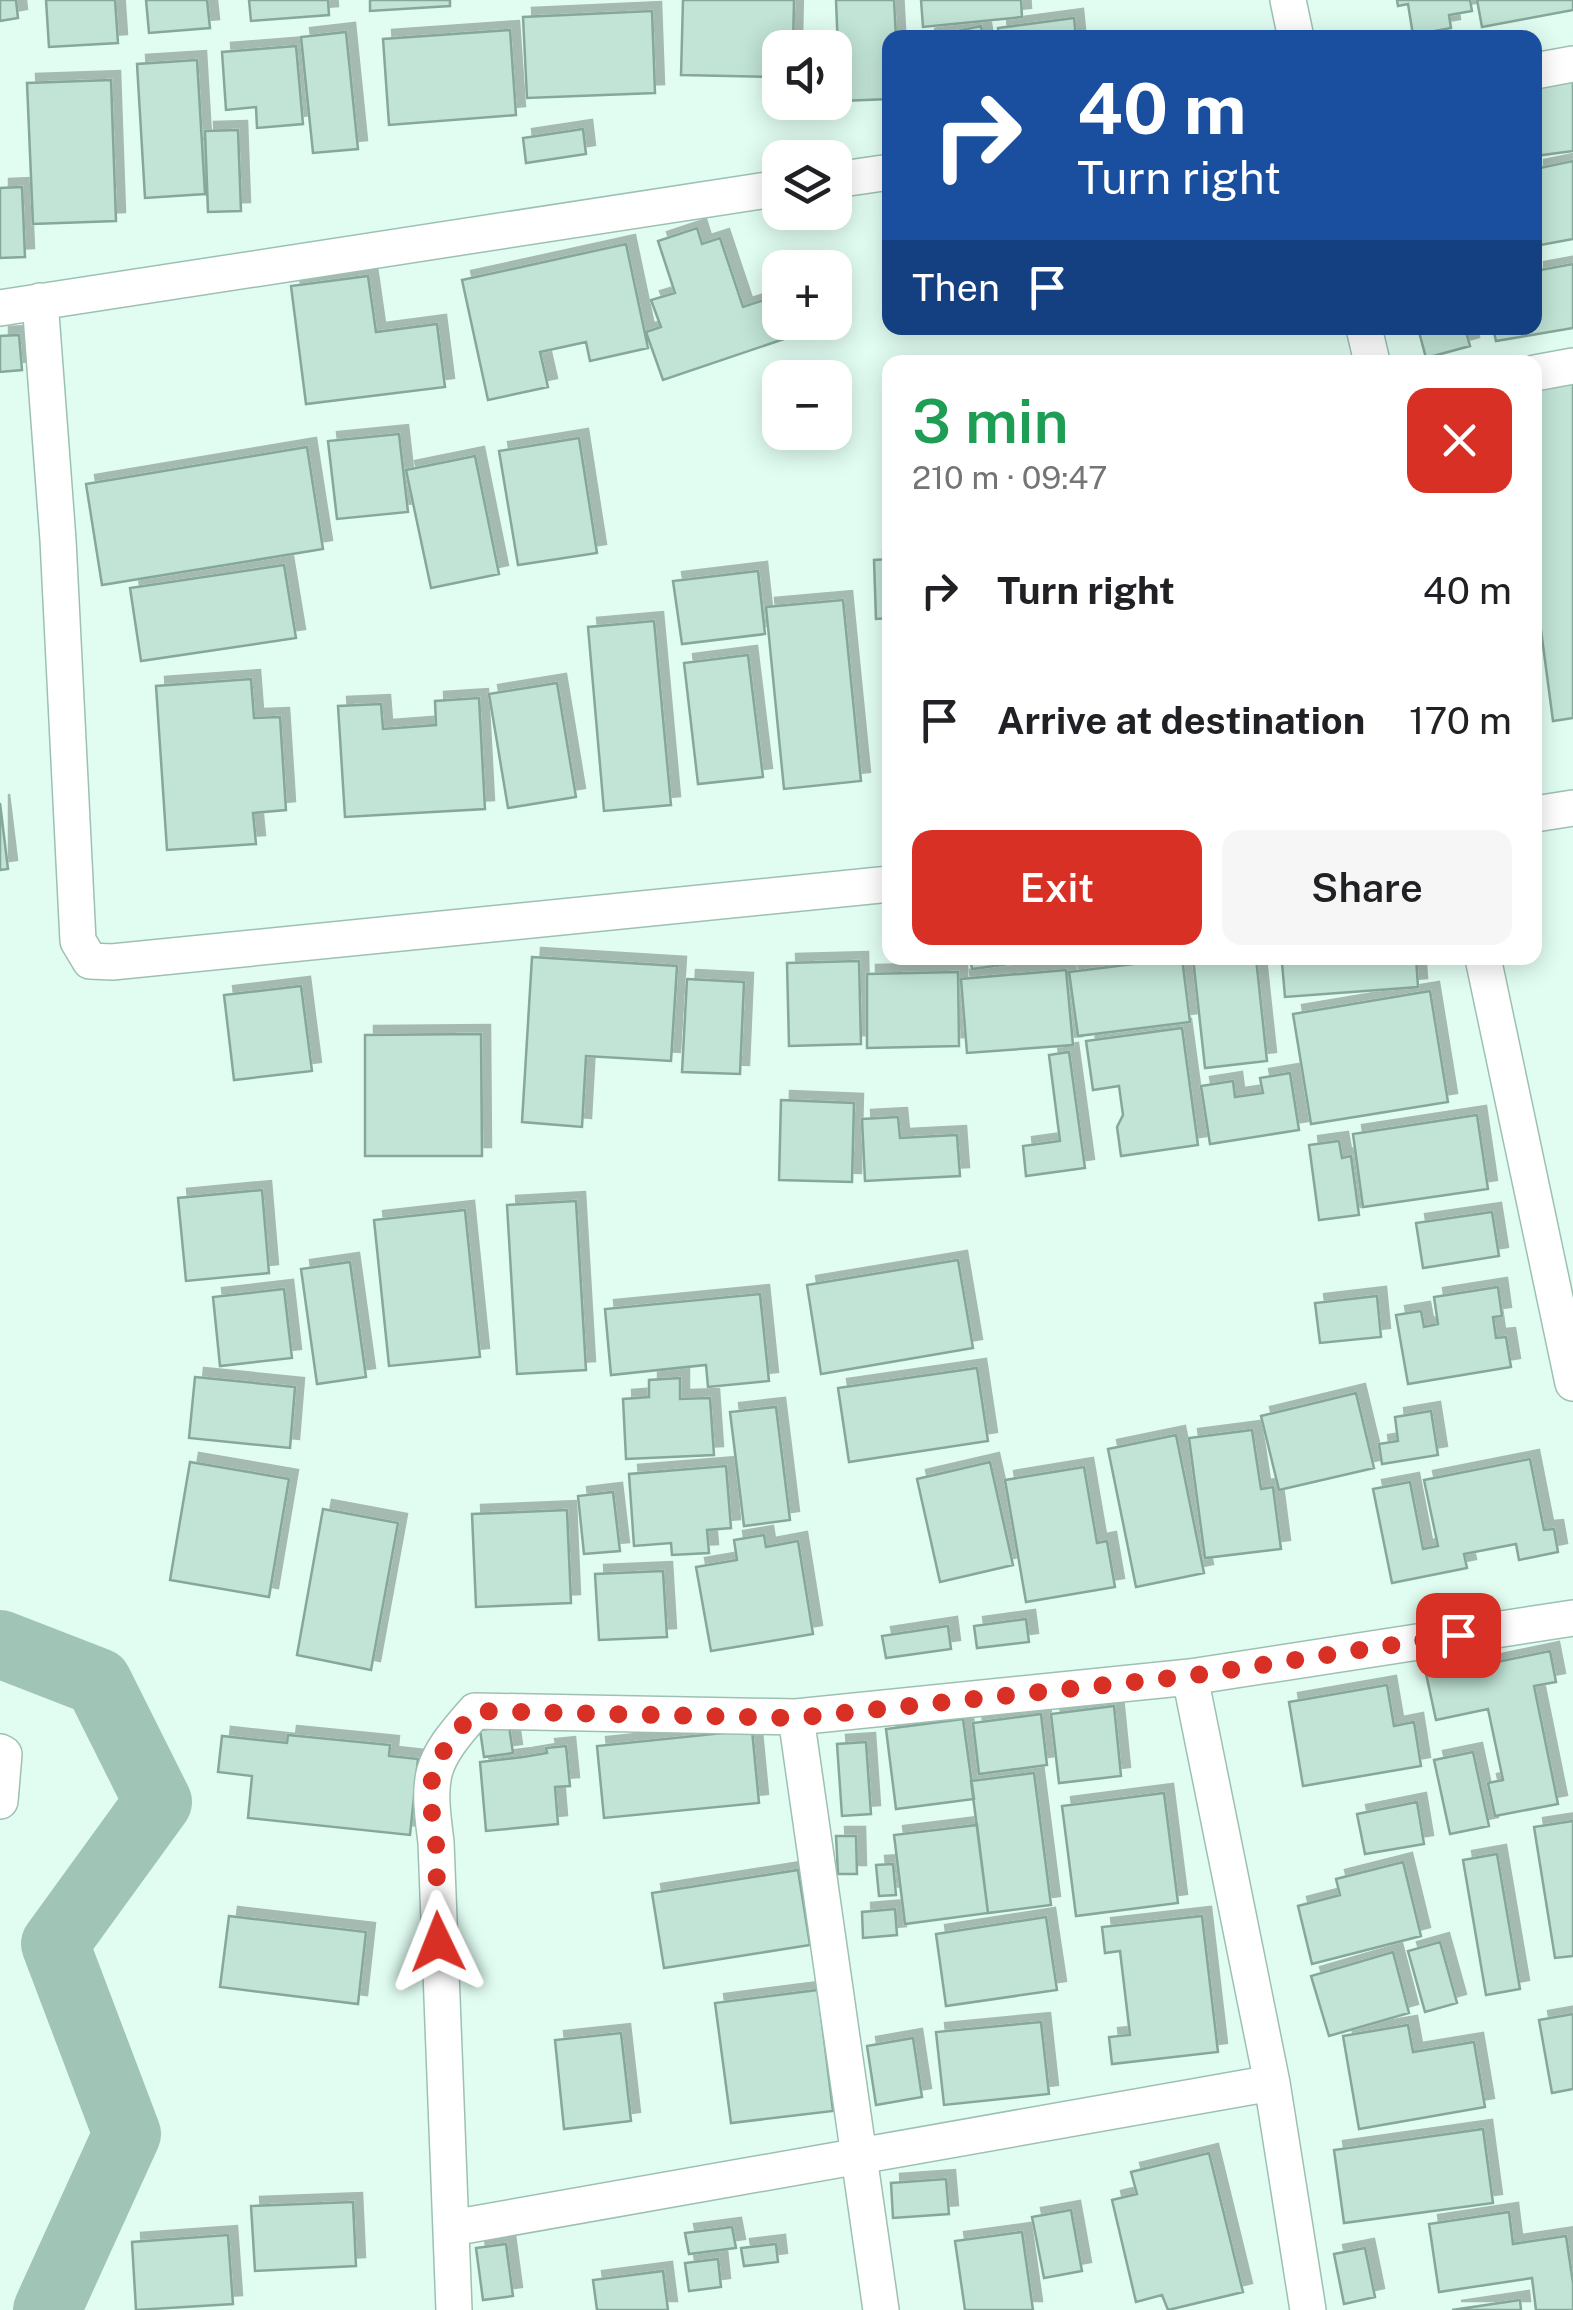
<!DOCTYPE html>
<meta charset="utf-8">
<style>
:root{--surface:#fff;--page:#f6f6f6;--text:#202124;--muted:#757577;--accent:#d93025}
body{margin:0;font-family:"Public Sans",sans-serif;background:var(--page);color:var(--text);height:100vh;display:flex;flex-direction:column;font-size:38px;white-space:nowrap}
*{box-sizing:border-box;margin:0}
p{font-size:32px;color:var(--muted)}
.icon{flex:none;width:55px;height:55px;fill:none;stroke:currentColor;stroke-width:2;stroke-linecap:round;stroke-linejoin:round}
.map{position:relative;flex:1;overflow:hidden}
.side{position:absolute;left:882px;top:355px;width:660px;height:610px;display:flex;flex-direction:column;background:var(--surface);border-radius:20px;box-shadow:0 5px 25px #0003}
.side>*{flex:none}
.top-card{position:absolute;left:882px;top:30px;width:660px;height:305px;border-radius:20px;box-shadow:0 5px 25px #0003;background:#1a4fa0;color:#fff;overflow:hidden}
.buttons{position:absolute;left:762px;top:30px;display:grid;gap:20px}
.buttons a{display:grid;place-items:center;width:90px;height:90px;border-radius:20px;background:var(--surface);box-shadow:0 5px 25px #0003;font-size:50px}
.pin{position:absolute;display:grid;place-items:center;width:85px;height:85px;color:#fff;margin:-42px;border-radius:20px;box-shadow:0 5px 15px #0006}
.me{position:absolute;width:110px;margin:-55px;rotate:358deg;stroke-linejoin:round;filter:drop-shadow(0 0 8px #0008)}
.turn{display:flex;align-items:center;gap:35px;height:210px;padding:0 30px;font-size:45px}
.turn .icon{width:130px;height:130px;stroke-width:2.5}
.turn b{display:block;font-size:70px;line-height:85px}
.then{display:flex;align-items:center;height:95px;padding:0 30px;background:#0003;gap:20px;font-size:38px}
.round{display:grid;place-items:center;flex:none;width:105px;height:105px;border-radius:20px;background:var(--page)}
.overview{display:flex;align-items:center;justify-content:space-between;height:170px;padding:0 30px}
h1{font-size:60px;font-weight:600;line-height:75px;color:#1e9e55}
.primary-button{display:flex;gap:20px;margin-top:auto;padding:20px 30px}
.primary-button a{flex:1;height:115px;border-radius:20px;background:var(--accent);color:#fff;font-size:40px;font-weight:600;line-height:115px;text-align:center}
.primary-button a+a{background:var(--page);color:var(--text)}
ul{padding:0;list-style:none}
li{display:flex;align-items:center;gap:30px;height:130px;padding:0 30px}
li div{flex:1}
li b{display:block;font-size:38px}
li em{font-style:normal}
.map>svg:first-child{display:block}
</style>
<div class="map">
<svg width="1573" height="2310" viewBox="0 0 1573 2310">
<defs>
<filter id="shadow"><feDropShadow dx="9" dy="-9" stdDeviation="0" flood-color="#0004"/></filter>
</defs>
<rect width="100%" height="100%" fill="#e1fdf2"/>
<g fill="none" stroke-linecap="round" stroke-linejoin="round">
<path stroke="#a0c4b6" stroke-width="68" d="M0 1644 98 1682 158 1802 55 1944 127 2134 47 2310"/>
</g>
<path fill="#c1e4d6" stroke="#86a89a" stroke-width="2.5" filter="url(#shadow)" d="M0 0H16L18 18 0 21Z
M46 0H115L118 43 49 47Z
M146 0H207L210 28 149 33Z
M249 0H328L329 15 251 21Z
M370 0H450V6L370 11Z
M683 0H794L793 48H780V77L681 75Z
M836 0H894L896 38H890V99L840 101Z
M921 0H1021L1022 17 923 27Z
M1397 0H1470L1472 11 1449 15 1451 28 1413 35 1408 4 1398 6Z
M1477 0H1573V10L1482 27Z
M652 11 655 93 527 98 523 17Z
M1074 18 1076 38H999L998 28Z
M981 26 983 38H925Z
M510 30 516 115 389 125 383 39Z
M346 32 358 149 313 153 301 37Z
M296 46 303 124 257 128 256 107 226 110 222 52Z
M197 60 205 194 145 198 137 64Z
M1573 76V151L1535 156V81Z
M111 80 116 221 33 224 27 83Z
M583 129 586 154 526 163 523 138Z
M238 130 241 211 208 212 205 131Z
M1573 161V239L1535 246V169Z
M22 187 25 257 0 258V188Z
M697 228 702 244 720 238 743 307 773 297 787 338 663 380 646 332 661 327 651 300 675 293 658 241Z
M626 244 648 348 590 361 586 342 540 352 548 387 488 400 462 280Z
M1573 264V328L1496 341 1493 328H1535V271Z
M368 276 376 332 437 324 445 387 306 404 291 286Z
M1418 328H1465L1470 346 1426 358Z
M19 335 22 370 0 372V336Z
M1573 383V718L1553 721 1535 585V388Z
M399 434 408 512 337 519 328 441Z
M579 438 597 553 518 565 499 451Z
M307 447 323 549 102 585 86 484Z
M475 456 499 574 431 588 406 470Z
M890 559V618L876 619 874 560Z
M284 565 296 638 141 661 130 588Z
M758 571 765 634 682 644 673 581Z
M843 600 861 781 784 789 766 607Z
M654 621 671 805 604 811 588 627Z
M748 655 763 777 698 784 684 663Z
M251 679 254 718 280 717 286 810 253 813 256 844 167 850 156 686Z
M557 683 576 797 508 808 489 694Z
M479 698 485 809 345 817 338 706 381 704 383 729 436 725 435 701Z
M0 803 8 869 0 870Z
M532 957 677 966 671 1061 586 1056 582 1127 522 1122Z
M970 958H1052L972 969Z
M1182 958 1190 1022 1078 1036 1069 972Z
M1193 958H1256L1267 1061 1205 1068Z
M1351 958H1416L1418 987 1285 997 1282 963Z
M859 961 861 1044 789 1046 787 963Z
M1066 970 1073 1045 967 1053 961 979Z
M958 972 959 1046 867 1048V974Z
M687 979 744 982 740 1074 682 1072Z
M301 986 312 1071 234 1080 224 995Z
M1430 991 1448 1102 1311 1124 1293 1014Z
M1182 1028 1198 1145 1121 1156 1117 1127 1123 1115 1119 1086 1093 1090 1086 1041Z
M481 1034 482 1156H365V1035Z
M1069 1052 1085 1168 1026 1176 1023 1146 1060 1141 1049 1055Z
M1290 1073 1299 1130 1210 1144 1201 1086 1233 1081 1235 1097 1263 1093 1260 1078Z
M781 1100 854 1103 852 1182 779 1180Z
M1477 1115 1488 1189 1363 1207 1353 1134Z
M898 1117 900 1138 957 1135 960 1176 865 1181 862 1119Z
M1339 1141 1342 1158 1351 1156 1359 1215 1319 1220 1309 1145Z
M262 1190 269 1273 186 1281 178 1198Z
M576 1201 586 1370 517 1374 507 1205Z
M465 1210 480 1357 389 1366 374 1220Z
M1492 1212 1499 1256 1423 1268 1416 1223Z
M958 1260 973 1348 821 1374 807 1285Z
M350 1262 366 1377 317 1384 301 1269Z
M1498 1287 1502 1316 1493 1317 1496 1338 1506 1337 1511 1367 1408 1384 1396 1315 1421 1311 1424 1327 1438 1324 1434 1297Z
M284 1289 292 1358 220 1366 213 1297Z
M760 1294 769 1381 708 1387 706 1365 611 1375 605 1309Z
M1377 1296 1381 1337 1320 1343 1315 1303Z
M977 1368 988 1441 849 1462 838 1388Z
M195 1377 295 1387 290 1448 189 1438Z
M680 1378V1399L710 1398 714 1455 626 1459 623 1399 649 1397V1380Z
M1356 1393 1374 1468 1279 1490 1261 1416Z
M776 1407 790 1520 744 1526 730 1412Z
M1431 1411 1438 1455 1382 1464 1379 1444 1398 1441 1395 1417Z
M1252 1430 1261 1489 1273 1487 1281 1549 1205 1558 1189 1438Z
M1176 1435 1204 1573 1136 1587 1108 1449Z
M1530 1459 1544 1530 1554 1529 1558 1552 1519 1560 1516 1544 1464 1554 1467 1568 1392 1583 1373 1489 1410 1482 1423 1549 1438 1546 1424 1480Z
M190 1462 289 1479 269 1597 170 1580Z
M990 1462 1013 1565 940 1582 917 1479Z
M726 1466 731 1528 707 1530 709 1553 672 1555 671 1543 634 1546 629 1474Z
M1084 1467 1097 1543 1107 1541 1115 1587 1026 1602 1005 1480Z
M613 1492 620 1551 584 1554 578 1496Z
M323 1509 398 1523 371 1670 297 1655Z
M567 1510 571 1603 476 1607 472 1514Z
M764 1535 766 1547 798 1541 813 1634 711 1651 696 1567 737 1560 734 1540Z
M663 1571 667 1637 599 1640 595 1574Z
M1026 1619 1029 1642 977 1648 974 1626Z
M948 1626 951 1649 886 1658 882 1636Z
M1550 1651 1556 1682 1534 1686 1558 1804 1495 1816 1488 1783 1503 1780 1488 1709 1436 1720 1425 1669 1471 1659 1473 1667Z
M1387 1685 1394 1726 1414 1722 1421 1766 1303 1786 1289 1702Z
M1114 1706 1121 1776 1059 1783 1051 1714Z
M1041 1714 1047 1765 979 1774 973 1723Z
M963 1719 974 1799 896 1809 886 1729Z
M509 1726 513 1753 484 1757 480 1730Z
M752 1730 759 1803 604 1818 597 1746Z
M288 1735 390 1745 389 1756 418 1759 410 1835 248 1818 252 1776 218 1772 222 1736 287 1743Z
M866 1742 871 1814 842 1816 837 1744Z
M566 1746 570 1786 555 1787 558 1824 486 1831 480 1762 523 1757 547 1753 546 1748Z
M1473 1752 1489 1826 1450 1834 1434 1760Z
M1034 1773 1051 1905 988 1913 971 1781Z
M1164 1793 1178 1903 1076 1916 1062 1806Z
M1417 1802 1424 1844 1365 1854 1357 1814Z
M1573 1821V1956L1555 1958 1534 1827Z
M977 1825 988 1913 905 1924 894 1835Z
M836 1836H856L857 1874H838Z
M1497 1854 1520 1989 1486 1995 1463 1860Z
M1403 1862 1421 1936 1312 1964 1298 1906 1340 1895 1336 1879Z
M893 1864 896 1895 879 1896 876 1865Z
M798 1870 810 1945 664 1968 652 1893Z
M895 1909 897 1935 863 1938 862 1912Z
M229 1916 366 1932 358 2004 220 1987Z
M1202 1916 1218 2052 1112 2064 1109 2037 1130 2035 1120 1951 1105 1953 1102 1927Z
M1046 1917 1057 1990 946 2006 936 1934Z
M1440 1942 1457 2003 1425 2012 1408 1951Z
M1393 1952 1409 2013 1329 2036 1311 1976Z
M818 1990 833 2111 731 2123 715 2003Z
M1573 2014V2089L1552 2093 1539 2020Z
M1041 2022 1049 2094 944 2105 936 2032Z
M1408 2025 1413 2052 1474 2042 1485 2107 1359 2129 1343 2036Z
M621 2033 631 2121 564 2129 555 2040Z
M913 2038 922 2097 876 2105 867 2046Z
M1483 2129 1493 2203 1344 2223 1334 2150Z
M1209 2153 1243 2292 1168 2310 1162 2295 1136 2302 1112 2200 1137 2194 1131 2172Z
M946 2179 949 2214 893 2218 891 2183Z
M353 2202 356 2266 255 2271 251 2206Z
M1071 2210 1082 2271 1044 2278 1032 2217Z
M1509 2212 1513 2244 1566 2236 1573 2283V2310H1536L1532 2278 1439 2292 1429 2224Z
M732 2227 736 2248 689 2254 685 2233Z
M1022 2232 1033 2310H965L955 2241Z
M228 2235 233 2304 136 2310 132 2242Z
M506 2244 513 2296 483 2300 476 2248Z
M776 2244 778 2262 744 2266 741 2248Z
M1365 2248 1375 2297 1344 2304 1334 2254Z
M718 2259 721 2287 689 2291 685 2263Z
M663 2271 668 2310H597L593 2280Z
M1520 2300 1521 2310H1452Z"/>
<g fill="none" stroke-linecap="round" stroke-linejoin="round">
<g stroke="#9ec0b2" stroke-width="38">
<path id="street" d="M1288 0 1296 38
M1535 71 1573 64
M835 180 890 172
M40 301 58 540 78 941 90 961 112 962 890 884
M0 308 780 188
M1364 328 1372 362
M1535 373 1573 366
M1535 814 1573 808
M1483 958 1573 1383
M1190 1677 1272 2083 1308 2310
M796 1717 881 2310
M0 1752 4 1754 0 1801
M452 2228 1272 2083
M454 2310 436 1842C427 1774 429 1763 475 1711L796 1717 1190 1677 1573 1618"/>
</g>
<use href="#street" stroke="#fff" stroke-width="35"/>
</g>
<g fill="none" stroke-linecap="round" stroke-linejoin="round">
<path stroke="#d93025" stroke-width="18" stroke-dasharray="0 32.4" d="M438 1942 436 1842 429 1792 436 1764 450 1740 475 1711 796 1718 1190 1676 1458 1635"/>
</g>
</svg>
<div class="buttons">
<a><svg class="icon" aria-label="sound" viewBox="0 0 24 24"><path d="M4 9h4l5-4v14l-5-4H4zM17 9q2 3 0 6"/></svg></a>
<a><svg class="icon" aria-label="layers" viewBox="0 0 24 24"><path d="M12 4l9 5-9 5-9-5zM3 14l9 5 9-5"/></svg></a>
<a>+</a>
<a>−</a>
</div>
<div class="pin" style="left:1458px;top:1635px;background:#d93025"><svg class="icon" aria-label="arrive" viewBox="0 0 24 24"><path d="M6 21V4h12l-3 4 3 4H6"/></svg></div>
<svg class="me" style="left:438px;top:1942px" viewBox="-20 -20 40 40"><path d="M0-17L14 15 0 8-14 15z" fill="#d93025" stroke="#fff" stroke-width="4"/></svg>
<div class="top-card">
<div class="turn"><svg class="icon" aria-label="right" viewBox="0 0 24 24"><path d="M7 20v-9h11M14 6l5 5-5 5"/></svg><div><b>40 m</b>Turn right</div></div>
<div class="then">Then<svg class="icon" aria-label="arrive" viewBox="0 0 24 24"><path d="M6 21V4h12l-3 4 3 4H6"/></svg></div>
</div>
<section class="side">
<div class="overview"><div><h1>3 min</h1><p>210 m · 09:47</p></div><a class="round" style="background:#d93025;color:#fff"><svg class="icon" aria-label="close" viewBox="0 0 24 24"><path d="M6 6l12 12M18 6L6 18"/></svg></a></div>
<ul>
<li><svg class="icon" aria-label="right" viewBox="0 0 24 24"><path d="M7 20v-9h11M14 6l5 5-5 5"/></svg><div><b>Turn right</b></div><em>40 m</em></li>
<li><svg class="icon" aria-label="arrive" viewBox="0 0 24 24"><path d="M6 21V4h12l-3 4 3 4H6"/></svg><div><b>Arrive at destination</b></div><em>170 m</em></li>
</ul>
<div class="primary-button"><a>Exit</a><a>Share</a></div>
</section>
</div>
